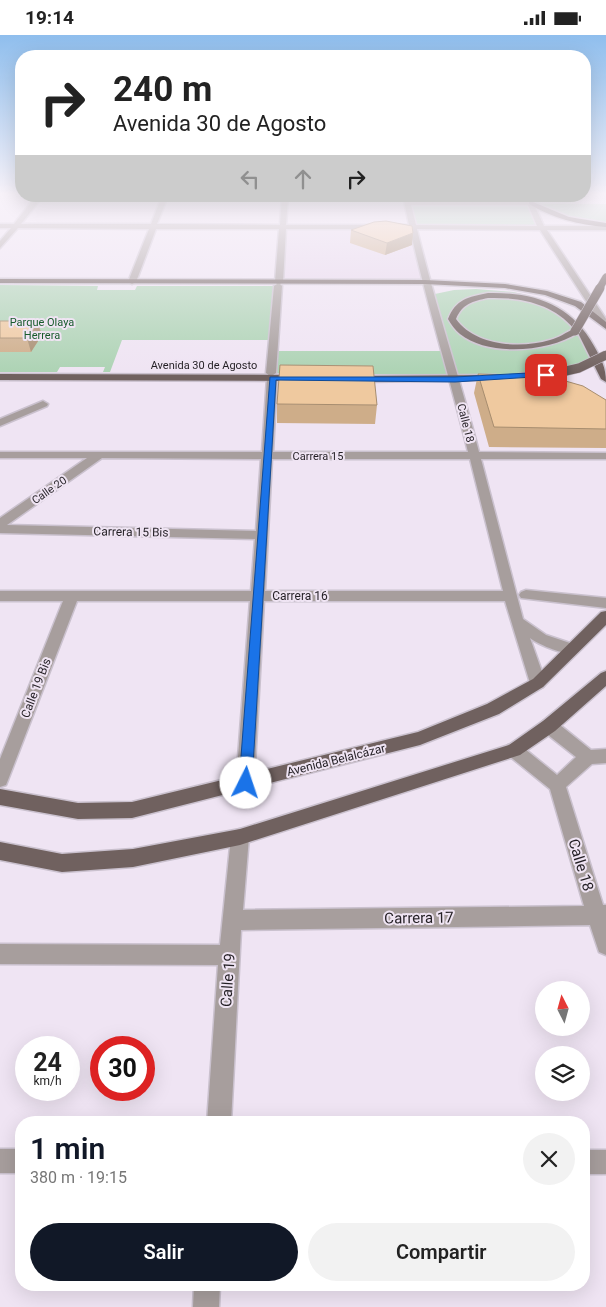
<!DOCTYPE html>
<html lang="es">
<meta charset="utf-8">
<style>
:root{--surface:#fff;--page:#f2f2f2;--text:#222;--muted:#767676;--accent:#111827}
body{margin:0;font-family:Roboto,sans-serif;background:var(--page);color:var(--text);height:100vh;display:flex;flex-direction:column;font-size:19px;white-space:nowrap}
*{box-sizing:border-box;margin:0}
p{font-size:16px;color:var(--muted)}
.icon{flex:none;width:28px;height:28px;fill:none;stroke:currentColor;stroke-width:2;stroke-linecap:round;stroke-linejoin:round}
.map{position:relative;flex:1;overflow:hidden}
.drawer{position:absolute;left:15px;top:1081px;width:575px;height:175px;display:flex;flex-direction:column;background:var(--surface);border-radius:20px;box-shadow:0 5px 20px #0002}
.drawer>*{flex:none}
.hud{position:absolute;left:15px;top:15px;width:576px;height:152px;border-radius:20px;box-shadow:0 5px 20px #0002;background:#fff;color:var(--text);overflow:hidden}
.needle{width:32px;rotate:354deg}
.fabs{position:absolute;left:535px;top:946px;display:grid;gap:10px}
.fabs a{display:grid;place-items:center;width:55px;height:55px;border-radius:50%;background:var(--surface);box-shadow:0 5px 20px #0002;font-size:25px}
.speed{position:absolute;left:15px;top:1001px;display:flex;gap:10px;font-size:25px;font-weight:700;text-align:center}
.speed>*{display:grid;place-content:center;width:65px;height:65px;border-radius:50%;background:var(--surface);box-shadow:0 5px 20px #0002;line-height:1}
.speed small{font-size:12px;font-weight:400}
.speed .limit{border:8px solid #d22;background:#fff;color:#111}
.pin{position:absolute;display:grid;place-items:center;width:42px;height:42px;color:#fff;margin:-21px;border-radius:10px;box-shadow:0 2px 8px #0006}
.me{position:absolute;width:55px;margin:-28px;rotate:4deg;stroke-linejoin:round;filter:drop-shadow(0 0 4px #0008)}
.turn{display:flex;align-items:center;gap:18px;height:105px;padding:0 15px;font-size:22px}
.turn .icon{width:65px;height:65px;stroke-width:2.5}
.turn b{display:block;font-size:35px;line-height:42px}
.lanes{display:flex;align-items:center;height:48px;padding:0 15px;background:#0003;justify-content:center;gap:25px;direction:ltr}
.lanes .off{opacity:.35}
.round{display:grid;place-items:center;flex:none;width:52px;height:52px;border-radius:26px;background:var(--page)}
.summary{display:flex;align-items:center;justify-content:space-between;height:85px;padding:0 15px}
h1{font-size:30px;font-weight:600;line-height:38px;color:var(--accent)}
.cta{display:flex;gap:10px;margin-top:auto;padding:10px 15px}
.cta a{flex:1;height:58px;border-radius:30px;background:var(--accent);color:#fff;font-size:20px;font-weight:600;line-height:58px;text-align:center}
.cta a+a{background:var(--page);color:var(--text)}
.status{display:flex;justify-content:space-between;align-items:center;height:35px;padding:0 25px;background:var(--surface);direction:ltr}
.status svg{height:14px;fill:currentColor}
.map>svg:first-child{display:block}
</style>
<div class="status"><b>19:14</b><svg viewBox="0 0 49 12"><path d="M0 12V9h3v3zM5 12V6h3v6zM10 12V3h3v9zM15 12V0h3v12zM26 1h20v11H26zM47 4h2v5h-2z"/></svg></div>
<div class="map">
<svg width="606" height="1272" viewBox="0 0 606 1272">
<rect width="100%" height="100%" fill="#efe4f3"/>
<path fill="#e7d7ec" d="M406 161H527L531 168H407Z
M284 192 412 193 425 247H279Z"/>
<path fill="#add3b4" d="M407 168 606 169V190L581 187 531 169 542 193H412Z
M0 250 98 251 97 255H135L137 251H278L274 305H122L110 337H103L105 332H60L57 337H0Z
M476 254 513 257 527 260 570 284 595 326 557 338 454 340 271 338 273 316H445L430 260 454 255Z"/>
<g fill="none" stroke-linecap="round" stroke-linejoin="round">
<g stroke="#cac1ce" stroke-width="3">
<path id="minor" d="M36 161H43L21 189H151L162 161H168L157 189 280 190 282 161H288L286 190H409L403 161H409L410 166H526L524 161H530L544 191H606V195H547L606 284 605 292 601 289 540 195 417 194C435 270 460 343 479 417L606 418V424H481L523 584 546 600 576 610 578 614 576 618C566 621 539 610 530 603L546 648 543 652 538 654 533 652 530 648 505 566H264L254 748 251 753 245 756 239 753 236 748 250 566H77L8 745 6 750 0 752V724L63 566H0V556H251L255 504 0 498V483L87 423H0V417H262L267 343 270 341 266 338 274 251 277 249 275 247 279 194H156L136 247 132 249 128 247 149 194 18 193 0 213V206L11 193H0V189H14ZM411 170H528L537 191 416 190ZM286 194H410C427 270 450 343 468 417H273L277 343 273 340 276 338 282 251 280 249 283 247ZM102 423 261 424 256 496 7 490ZM272 424H470L503 556H265Z
M43 366 48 369 47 371 0 391V384Z
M526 555 606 563V573L521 563 519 560 521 557Z
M549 684 555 686 591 715 606 714V728L592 729 566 752 603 870H606V920L599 917 590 890 241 895 231 1088H207L218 930 0 929V909L220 910 231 802 234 796 240 794 246 796 249 802 243 875 584 871 550 754 508 720 506 715 508 710 514 708 520 710 557 740 576 722 543 696 541 691 543 686Z
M0 1114H21V1138H0Z
M584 1115H606V1139H584Z
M194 1250H220L219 1272H193Z"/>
</g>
<g stroke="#cac1ce" stroke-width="3">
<path id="major" d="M529 167H533L569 182 606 188V192C578 190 553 183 529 169Z
M0 244 425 245 505 249 547 256 581 267 606 287V294L575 271 545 260 505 253 425 249 0 248Z
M488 258C534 257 571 269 594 311 601 323 606 333 606 347L601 344 578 298C548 317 489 322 460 299 455 295 451 289 448 284 456 264 468 262 488 258ZM488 263C519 262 553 268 574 294 566 297 559 303 550 305 520 314 475 311 456 284 462 269 473 266 488 263Z
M557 335 562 338 560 340 519 345 514 342 519 339Z
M0 339 298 340 303 343 298 346 0 345Z
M496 340 501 343 499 345 354 347 349 344 354 341Z
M606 576V590L543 652 499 679 420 710 132 783 78 784 0 770V754L78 768 132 767 418 697 487 669 533 644 601 577Z
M606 636V651L555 696 520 720 240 810 133 832 62 837 0 825V807L62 819 133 814 240 794 509 710 543 686 601 638Z"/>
</g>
<use href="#minor" fill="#a79e9d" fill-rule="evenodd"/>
<use href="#major" fill="#70615f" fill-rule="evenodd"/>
<g stroke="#cac1ce" stroke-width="8" stroke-linecap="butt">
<path id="major-bridge-far1" d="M599 254 606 242"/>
</g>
<g stroke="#cac1ce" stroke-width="10" stroke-linecap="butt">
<path id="major-bridge" d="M575 296 600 253
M557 338 579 333 606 320"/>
</g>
<use href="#major-bridge-far1" stroke="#70615f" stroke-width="7"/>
<use href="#major-bridge" stroke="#70615f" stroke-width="9"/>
</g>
<path fill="#cead89" d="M351 195 412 210 385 220 350 208Z
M0 286H37L42 300 31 317H0Z
M478 339 606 365V413L489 412 474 358Z
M277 369 377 370 375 389 277 388Z"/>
<path fill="#a78d6f" d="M413 198 412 210 385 220 387 208Z
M37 286 42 300 31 317 27 303Z"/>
<path fill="#efc99f" stroke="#a78d6f" d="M386 186 412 191 413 198 387 208 351 195 374 187Z
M0 286H37L27 303H0Z
M280 330 373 331 377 370 277 369Z
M478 339 536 341 562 345 583 351 606 365V394L494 392Z"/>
<linearGradient id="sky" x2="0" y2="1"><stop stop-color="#8fbeed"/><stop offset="0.47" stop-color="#f8f3fa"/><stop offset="1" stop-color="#f8f3fa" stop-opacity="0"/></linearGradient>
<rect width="606" height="338" fill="url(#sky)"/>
<path fill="#1a73e8" stroke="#114b97" d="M546 337 549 338V341L455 347 276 345 252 748 250 752 246 754 241 752 239 748 270 342H455Z"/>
<g text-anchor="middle" stroke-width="4" stroke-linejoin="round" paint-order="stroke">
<g font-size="11" fill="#185b2d" stroke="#efe4f3">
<text x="42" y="291">Parque Olaya<tspan x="42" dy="13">Herrera</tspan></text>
</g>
<g font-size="11" fill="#231f24" stroke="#efe4f3">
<text x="204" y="334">Avenida 30 de Agosto</text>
<text transform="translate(466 388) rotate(76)" y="4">Calle 18</text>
<text x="318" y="425">Carrera 15</text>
<text transform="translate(49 455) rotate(-35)" y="4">Calle 20</text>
</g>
<g font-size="12" fill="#231f24" stroke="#efe4f3">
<text transform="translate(131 497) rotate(1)" y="4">Carrera 15 Bis</text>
<text x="300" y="565">Carrera 16</text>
<text transform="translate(36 653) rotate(-69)" y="4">Calle 19 Bis</text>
<text transform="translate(336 725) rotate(-14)" y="4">Avenida Belalcázar</text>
</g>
<g font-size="15" fill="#231f24" stroke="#efe4f3">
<text transform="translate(581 830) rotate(73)" y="5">Calle 18</text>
<text transform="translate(419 883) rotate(-1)" y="5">Carrera 17</text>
<text transform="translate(228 945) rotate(-86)" y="5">Calle 19</text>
</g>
</g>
</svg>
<div class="fabs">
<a><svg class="needle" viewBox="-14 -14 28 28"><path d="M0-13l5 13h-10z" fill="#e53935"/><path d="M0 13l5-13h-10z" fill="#767676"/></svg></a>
<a><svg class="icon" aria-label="layers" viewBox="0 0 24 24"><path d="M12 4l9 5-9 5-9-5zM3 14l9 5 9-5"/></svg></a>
</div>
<div class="speed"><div>24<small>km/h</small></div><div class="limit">30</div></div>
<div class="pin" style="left:546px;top:340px;background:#d93025"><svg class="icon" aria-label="arrive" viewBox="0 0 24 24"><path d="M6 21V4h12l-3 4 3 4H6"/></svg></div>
<svg class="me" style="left:246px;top:748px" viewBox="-20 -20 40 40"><circle r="19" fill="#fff"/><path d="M0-13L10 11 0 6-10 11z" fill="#1a73e8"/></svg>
<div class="hud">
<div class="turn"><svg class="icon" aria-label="right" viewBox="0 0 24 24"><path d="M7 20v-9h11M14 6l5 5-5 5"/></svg><div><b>240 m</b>Avenida 30 de Agosto</div></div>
<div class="lanes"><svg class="icon off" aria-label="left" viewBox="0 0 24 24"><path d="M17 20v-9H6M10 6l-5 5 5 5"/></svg><svg class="icon off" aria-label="ahead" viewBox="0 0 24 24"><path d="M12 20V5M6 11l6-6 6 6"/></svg><svg class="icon" aria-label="right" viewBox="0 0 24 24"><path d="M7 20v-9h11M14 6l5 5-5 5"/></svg></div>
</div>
<section class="drawer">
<div class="summary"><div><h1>1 min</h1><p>380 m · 19:15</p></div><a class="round"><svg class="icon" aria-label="close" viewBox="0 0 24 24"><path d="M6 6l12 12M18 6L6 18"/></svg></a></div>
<div class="cta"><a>Salir</a><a>Compartir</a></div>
</section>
</div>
